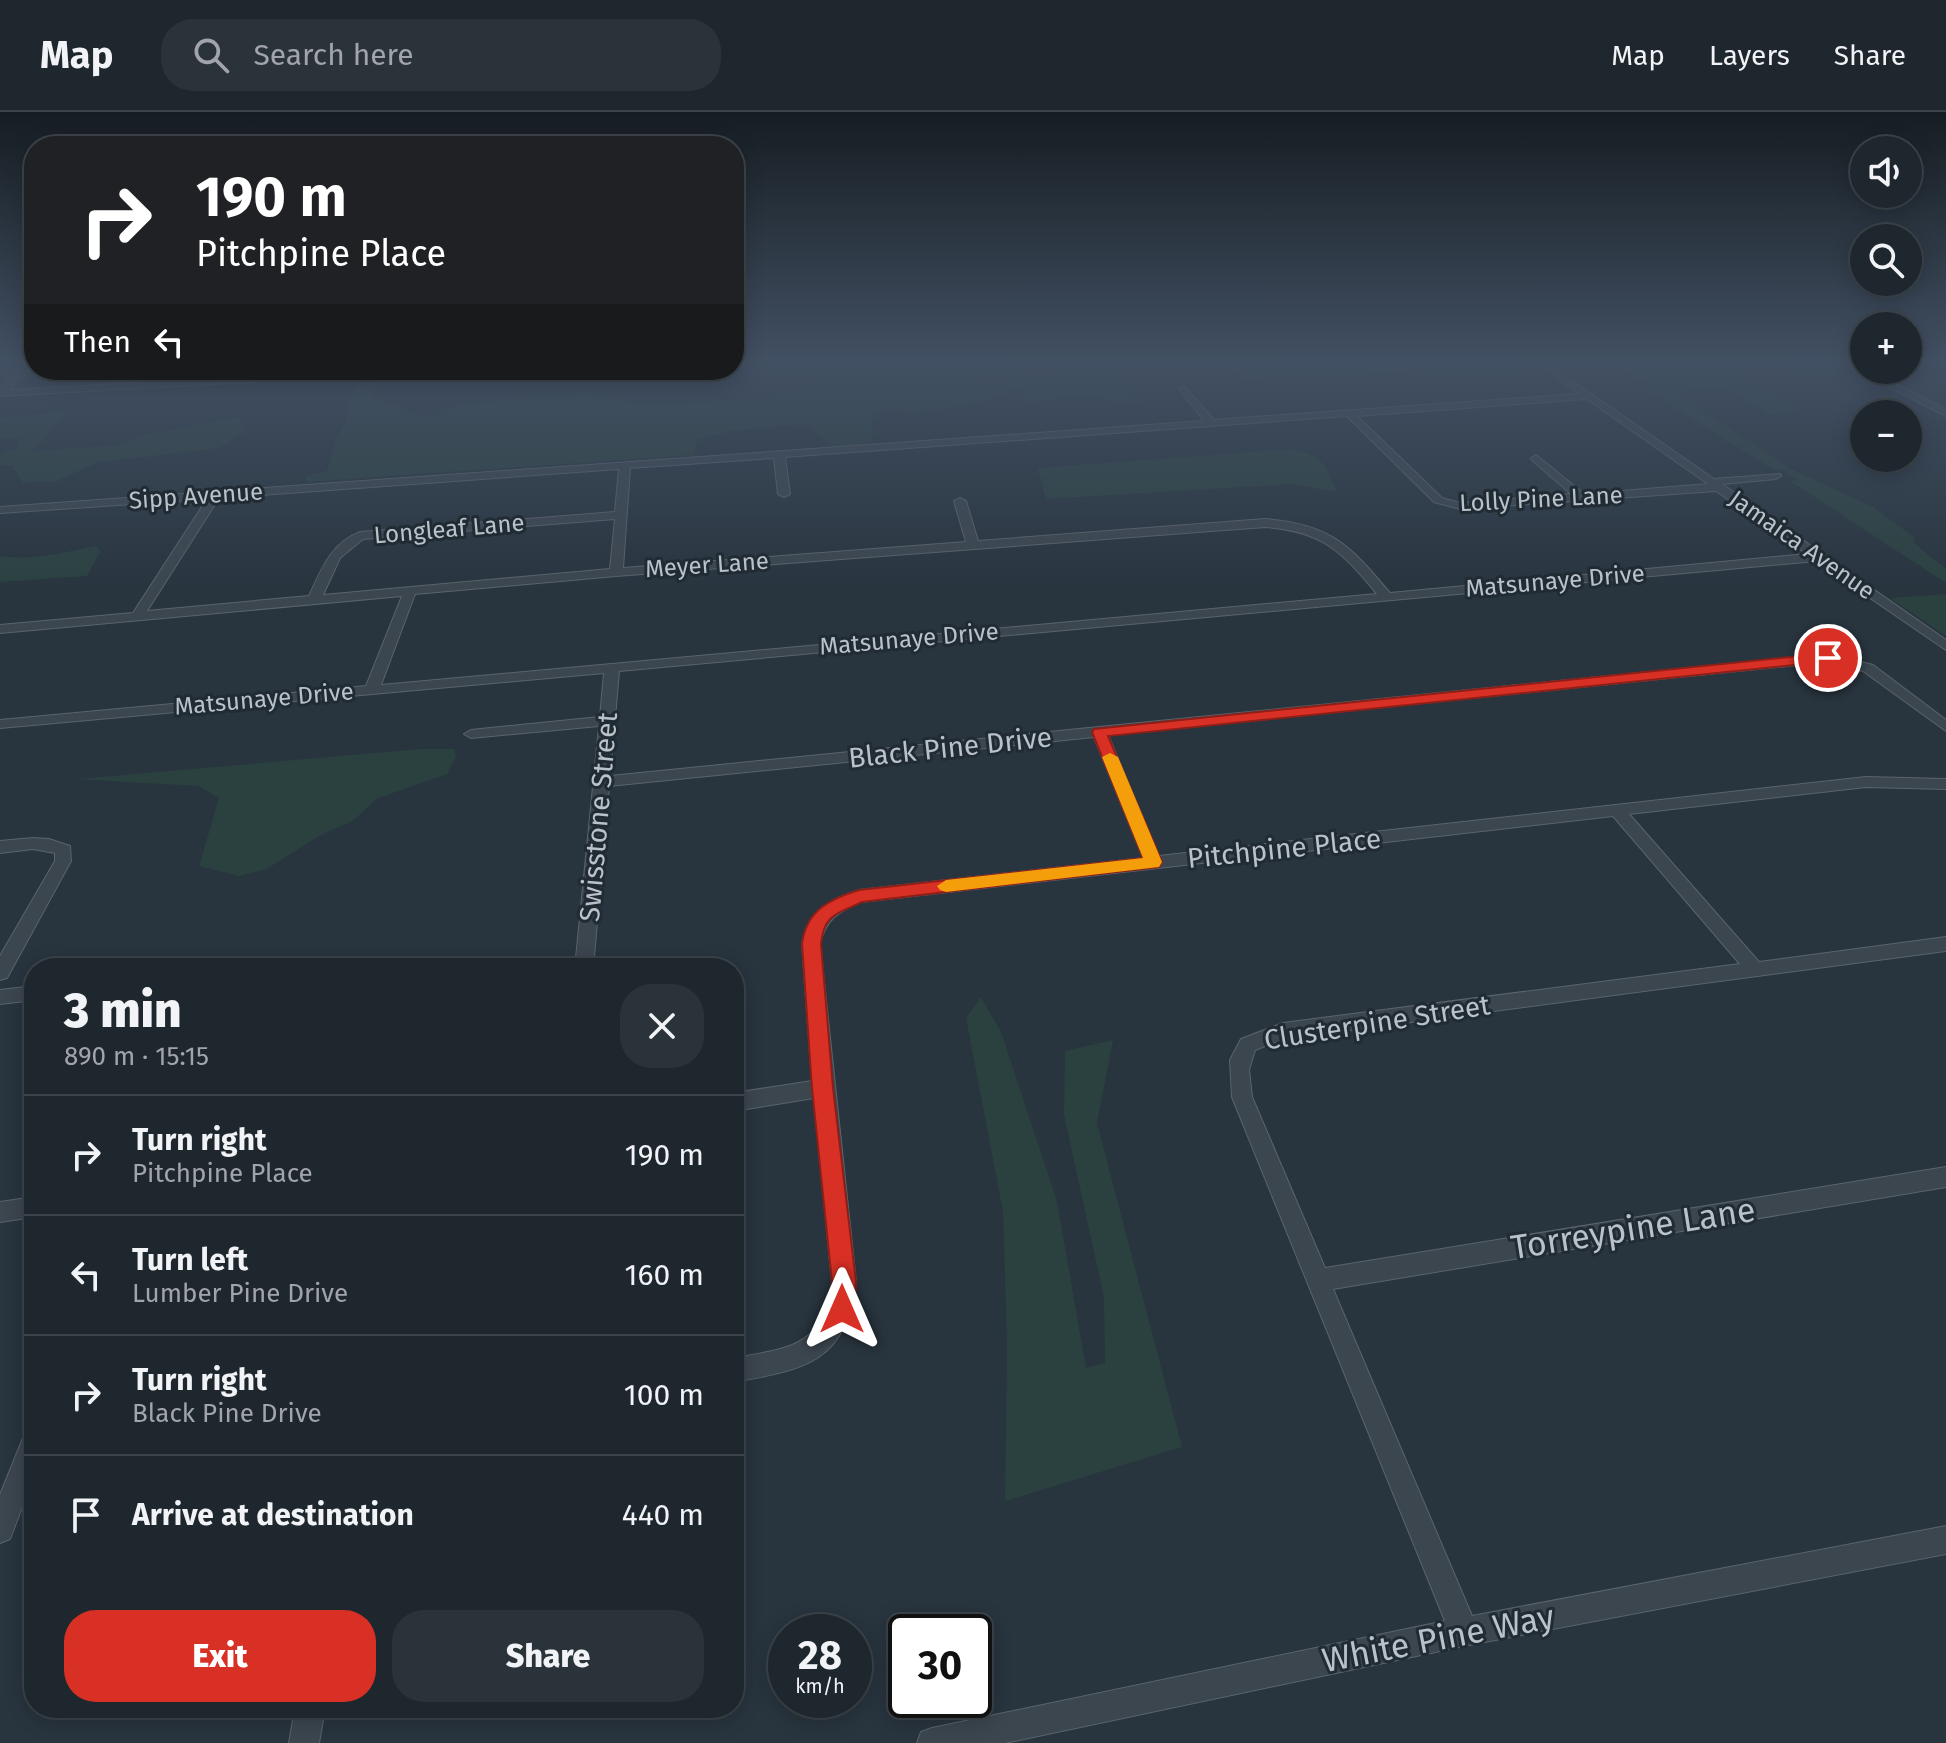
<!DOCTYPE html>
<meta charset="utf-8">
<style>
:root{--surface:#1e272e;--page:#2b333a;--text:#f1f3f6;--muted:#a1a5aa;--line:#3c444a;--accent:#d93025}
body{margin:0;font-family:"Fira Sans",sans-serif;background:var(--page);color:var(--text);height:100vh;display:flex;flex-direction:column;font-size:30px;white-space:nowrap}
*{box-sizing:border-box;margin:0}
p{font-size:26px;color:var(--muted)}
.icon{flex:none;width:44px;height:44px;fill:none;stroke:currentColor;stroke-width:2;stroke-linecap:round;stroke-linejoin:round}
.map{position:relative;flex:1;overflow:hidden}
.sheet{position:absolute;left:24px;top:846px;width:720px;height:760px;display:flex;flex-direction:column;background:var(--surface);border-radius:32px;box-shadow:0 4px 20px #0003,0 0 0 2px var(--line)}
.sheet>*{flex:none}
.banner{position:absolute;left:24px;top:24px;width:720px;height:244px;border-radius:32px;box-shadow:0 4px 20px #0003,0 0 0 2px var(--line);background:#202124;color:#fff;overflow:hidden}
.buttons{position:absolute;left:1850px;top:24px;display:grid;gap:16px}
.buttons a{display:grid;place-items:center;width:72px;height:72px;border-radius:50%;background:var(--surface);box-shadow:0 4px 20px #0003,0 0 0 2px var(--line);font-size:40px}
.speed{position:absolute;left:768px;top:1502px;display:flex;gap:16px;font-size:40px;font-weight:700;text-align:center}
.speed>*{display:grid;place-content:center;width:104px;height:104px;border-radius:50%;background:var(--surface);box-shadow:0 4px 20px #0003,0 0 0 2px var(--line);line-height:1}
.speed small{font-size:20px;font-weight:400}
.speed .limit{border:4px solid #111;border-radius:12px;background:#fff;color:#111}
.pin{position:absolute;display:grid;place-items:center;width:68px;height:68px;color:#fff;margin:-34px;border:4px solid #fff;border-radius:50%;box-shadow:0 2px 8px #0007}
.me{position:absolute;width:88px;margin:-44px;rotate:0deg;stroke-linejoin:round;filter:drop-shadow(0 0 6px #0008)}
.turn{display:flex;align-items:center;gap:28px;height:168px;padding:0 40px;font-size:36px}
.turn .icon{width:104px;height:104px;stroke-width:2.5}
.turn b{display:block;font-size:56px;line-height:68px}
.then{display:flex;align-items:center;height:76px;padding:0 40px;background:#0003;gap:16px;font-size:30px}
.round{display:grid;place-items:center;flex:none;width:84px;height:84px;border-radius:32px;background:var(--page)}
.head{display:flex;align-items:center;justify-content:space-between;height:136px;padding:0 40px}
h1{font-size:48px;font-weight:800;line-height:60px}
.action{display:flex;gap:16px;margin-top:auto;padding:16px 40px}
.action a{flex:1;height:92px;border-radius:32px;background:var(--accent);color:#fff;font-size:32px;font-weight:800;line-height:92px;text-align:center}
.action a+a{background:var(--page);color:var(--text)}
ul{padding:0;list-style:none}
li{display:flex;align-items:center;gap:24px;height:120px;padding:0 40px;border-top:2px solid var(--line)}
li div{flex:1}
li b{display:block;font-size:30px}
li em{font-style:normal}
header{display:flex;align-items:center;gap:48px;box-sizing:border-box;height:112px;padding:0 40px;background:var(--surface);border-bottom:2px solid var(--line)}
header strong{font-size:38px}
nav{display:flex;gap:44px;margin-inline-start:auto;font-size:28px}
.search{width:560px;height:72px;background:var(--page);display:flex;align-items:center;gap:20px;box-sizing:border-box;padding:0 28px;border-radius:32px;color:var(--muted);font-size:30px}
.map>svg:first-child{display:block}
</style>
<header>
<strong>Map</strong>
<div class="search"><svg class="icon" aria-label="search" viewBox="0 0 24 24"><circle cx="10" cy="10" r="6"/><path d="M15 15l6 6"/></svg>Search here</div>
<nav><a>Map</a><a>Layers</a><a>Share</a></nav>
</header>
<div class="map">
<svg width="1946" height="1631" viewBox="0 0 1946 1631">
<rect width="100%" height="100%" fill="#28343e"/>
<path fill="#2b4140" d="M1066 250H1119L1116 255 1139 292 1084 285 1024 290 1020 275 976 292 908 301 895 296 873 303 872 328 854 334H832L806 312 731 319 698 327 693 343 306 370V364L327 359 336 327 346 310 348 291 357 274 379 265 373 285 426 307C433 303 441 298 449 296 485 286 593 276 628 286L632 293 762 285 804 276 844 258 868 254 891 259H966L976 270 994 271 1020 261 1041 267 1065 255Z
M1223 250H1310L1273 254 1272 262 1247 271Z
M1349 250H1415L1422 255C1386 261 1384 269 1349 250Z
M1612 250H1725L1801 299 1771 303 1727 276 1675 280 1793 358 1873 395 1915 426 1914 431 1946 457V471L1790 369 1797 368 1783 358 1772 357 1643 275 1653 270 1638 268Z
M68 299 32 339 119 333 144 323 239 305 246 319 219 336 99 350 57 369 23 371 12 353H0V342L16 336 21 327 0 326V306Z
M1292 337C1329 347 1321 350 1338 380L1292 372 1046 387 1038 356Z
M97 434 100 440 87 464 0 470V444C32 449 65 440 97 434Z
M1946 482V524L1890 486Z
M421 637H454L456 645 447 662 376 687 354 708 317 725 267 757 239 764 199 754 219 686 198 674 77 667Z
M981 885 1001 920 1057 1089 1086 1256 1105 1251 1104 1186 1064 1003 1065 939 1113 928 1097 1011 1182 1335 1005 1389 1007 1235 1003 1100 966 906Z"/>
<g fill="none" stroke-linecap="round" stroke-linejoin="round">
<g stroke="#5a646c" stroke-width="2">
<path id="minor" d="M28 250H34V254L8 278 361 258H416L411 261 0 284V275Z
M1535 250H1545L1714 367 1780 362 1781 364 1776 367 1722 372 1946 528V538L1816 449 619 559 610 664 1828 542 1873 553 1946 608V619L1863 559 1828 550 1108 623 1159 744 1866 665 1946 667V677L1866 675 1629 702 1759 850 1946 825V839L1283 927 1255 938 1249 958 1252 985 1325 1156 1946 1055V1075L1333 1177 1472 1504 1946 1414V1442L1464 1534 1005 1631H917L921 1620 932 1616 1445 1509 1232 985 1230 948 1241 927 1283 911 1740 852 1613 704 861 790C839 799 825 808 820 832L856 1170C845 1251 806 1257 734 1270V1246C791 1236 823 1235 832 1170L814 986 734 999V981L812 969 802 832C809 800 829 787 859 778L1143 746 1094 625 609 674 593 856H575L599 614 471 626 464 622 471 618 600 605 604 561 0 616V608L366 574 402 484 0 521V513L133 501 207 387 0 401V395L1204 309 1179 277 1184 274 1214 308 1579 282ZM1587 287 1708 372 1584 382 1536 343 1531 346 1532 348 1571 382 1460 391 1442 386 1357 304ZM1347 304 1434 390 1460 397 1716 379 1807 442 1390 481C1349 432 1331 413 1265 407L978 429 966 389 960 386 954 389 966 430 623 456 630 356 774 346 778 382 784 385 790 382 785 345ZM619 357 615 400 360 420C331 431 321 458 309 484L147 499 219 386ZM615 407 610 457 323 483 340 446 363 427ZM1265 415C1322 419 1342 439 1377 482L381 573 415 482 616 464Z
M1840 250H1851L1946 297V304Z
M33 726 49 727 70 734 71 749 7 866 0 868V844L55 749V741L33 737 0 741V729Z
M250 849 284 851 286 856H241L243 851Z
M34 874V888L0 892V878Z
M34 1085V1105L0 1110V1090Z
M34 1317V1364L10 1427 0 1431V1383L25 1321Z
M295 1596H325L319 1631H289Z"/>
</g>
<use href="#minor" fill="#3c464f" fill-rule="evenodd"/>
</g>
<linearGradient id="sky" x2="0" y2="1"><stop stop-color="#161d22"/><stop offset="0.52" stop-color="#425063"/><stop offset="1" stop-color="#425063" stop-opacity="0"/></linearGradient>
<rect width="1946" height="478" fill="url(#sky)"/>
<path fill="#d93025" stroke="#8d1f18" stroke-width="2" d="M1828 541 1833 543V549L1108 624 1162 750 1159 755 862 790C837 802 824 802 821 832L833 976 856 1170 854 1197 851 1205 842 1208 834 1205 830 1197 832 1170 812 976 802 832C806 799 829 787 859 778L1143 746 1092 620 1094 617Z"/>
<path fill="#f59e0b" d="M1110 641 1118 645 1162 750 1159 755 946 780 940 778 937 774 946 768 1143 746 1102 645Z"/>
<g text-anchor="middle" stroke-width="6" stroke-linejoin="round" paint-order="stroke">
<g font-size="24" fill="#b9c1c9" stroke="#212b34">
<text transform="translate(196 384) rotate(-4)" y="8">Sipp Avenue</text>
<text transform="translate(1541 387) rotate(-3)" y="8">Lolly Pine Lane</text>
<text transform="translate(449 417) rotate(-5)" y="8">Longleaf Lane</text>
<text transform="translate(1802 433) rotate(35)" y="8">Jamaica Avenue</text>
<text transform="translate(707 453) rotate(-4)" y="8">Meyer Lane</text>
<text transform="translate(1555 469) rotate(-5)" y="8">Matsunaye Drive</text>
<text transform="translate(909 527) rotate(-5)" y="8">Matsunaye Drive</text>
<text transform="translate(264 587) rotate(-5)" y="8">Matsunaye Drive</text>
</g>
<g font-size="28" fill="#b9c1c9" stroke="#212b34">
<text transform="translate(950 635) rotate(-6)" y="10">Black Pine Drive</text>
<text transform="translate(598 705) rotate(-85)" y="10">Swisstone Street</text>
<text transform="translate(1284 736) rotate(-6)" y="10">Pitchpine Place</text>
<text transform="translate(1377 910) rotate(-9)" y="10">Clusterpine Street</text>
</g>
<g font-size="34" fill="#b9c1c9" stroke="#212b34">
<text transform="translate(1633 1116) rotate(-9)" y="12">Torreypine Lane</text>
<text transform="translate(1438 1526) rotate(-11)" y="12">White Pine Way</text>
</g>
</g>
</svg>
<div class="buttons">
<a><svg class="icon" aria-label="sound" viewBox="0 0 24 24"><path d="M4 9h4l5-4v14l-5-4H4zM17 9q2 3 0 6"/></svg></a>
<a><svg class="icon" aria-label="search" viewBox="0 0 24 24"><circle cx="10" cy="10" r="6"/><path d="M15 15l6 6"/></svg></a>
<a>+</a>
<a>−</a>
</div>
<div class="speed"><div>28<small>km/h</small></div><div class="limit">30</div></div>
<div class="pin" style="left:1828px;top:546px;background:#d93025"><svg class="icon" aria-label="arrive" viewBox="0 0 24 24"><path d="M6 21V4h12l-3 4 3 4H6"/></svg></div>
<svg class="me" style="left:842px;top:1197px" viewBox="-20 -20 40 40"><path d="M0-17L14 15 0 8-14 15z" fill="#d93025" stroke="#fff" stroke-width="4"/></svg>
<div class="banner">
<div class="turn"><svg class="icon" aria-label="right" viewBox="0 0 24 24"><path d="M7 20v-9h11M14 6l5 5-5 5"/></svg><div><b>190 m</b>Pitchpine Place</div></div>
<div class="then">Then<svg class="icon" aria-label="left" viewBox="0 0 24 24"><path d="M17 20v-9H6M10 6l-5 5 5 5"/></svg></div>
</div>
<section class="sheet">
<div class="head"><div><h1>3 min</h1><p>890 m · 15:15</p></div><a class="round"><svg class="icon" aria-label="close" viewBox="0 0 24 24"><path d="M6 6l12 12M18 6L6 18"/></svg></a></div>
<ul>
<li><svg class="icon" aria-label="right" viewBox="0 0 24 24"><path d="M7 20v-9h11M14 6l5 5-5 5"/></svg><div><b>Turn right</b><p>Pitchpine Place</p></div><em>190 m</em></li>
<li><svg class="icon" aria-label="left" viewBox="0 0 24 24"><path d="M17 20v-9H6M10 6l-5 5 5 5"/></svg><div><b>Turn left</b><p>Lumber Pine Drive</p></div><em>160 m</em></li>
<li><svg class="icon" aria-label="right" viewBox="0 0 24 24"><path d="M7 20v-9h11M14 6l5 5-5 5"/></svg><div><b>Turn right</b><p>Black Pine Drive</p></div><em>100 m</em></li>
<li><svg class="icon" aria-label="arrive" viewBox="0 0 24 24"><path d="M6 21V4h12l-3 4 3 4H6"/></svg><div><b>Arrive at destination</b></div><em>440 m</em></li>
</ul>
<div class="action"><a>Exit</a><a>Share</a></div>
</section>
</div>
